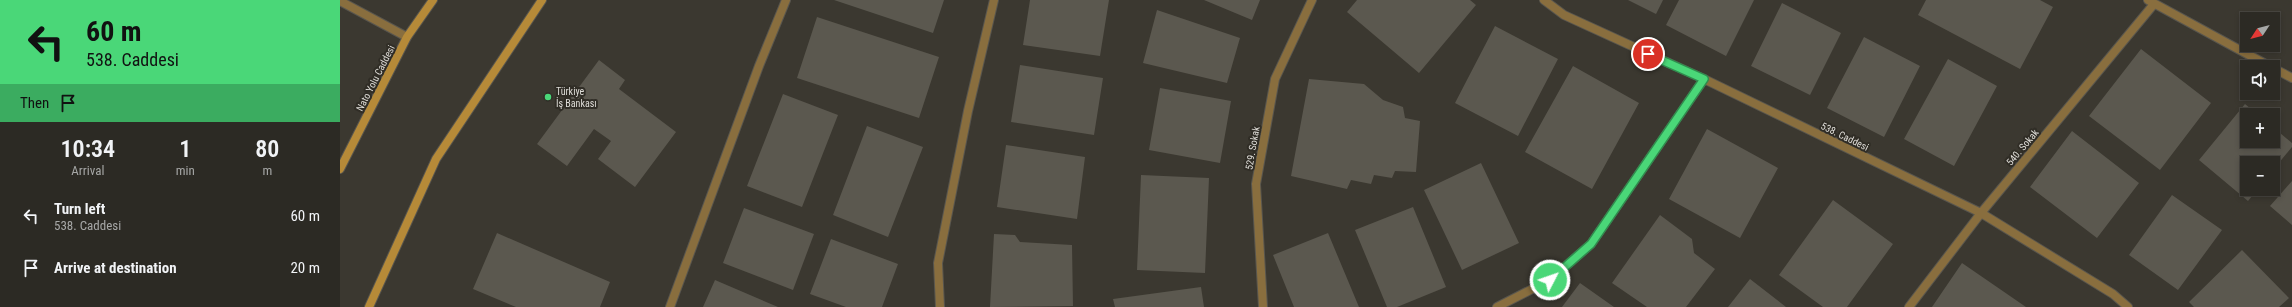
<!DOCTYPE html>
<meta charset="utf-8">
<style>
:root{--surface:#2c2a24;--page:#34322c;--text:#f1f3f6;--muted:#a6a7a6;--line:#484641}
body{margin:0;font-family:"Roboto Condensed",sans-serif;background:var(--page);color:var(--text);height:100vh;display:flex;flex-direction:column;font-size:15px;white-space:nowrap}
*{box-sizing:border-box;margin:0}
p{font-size:13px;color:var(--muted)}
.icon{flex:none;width:22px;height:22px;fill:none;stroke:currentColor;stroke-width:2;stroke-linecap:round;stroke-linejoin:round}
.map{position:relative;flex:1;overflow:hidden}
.panel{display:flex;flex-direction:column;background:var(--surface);width:340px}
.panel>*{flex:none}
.guide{background:#4ad778;color:#111;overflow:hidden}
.needle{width:26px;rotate:234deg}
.tools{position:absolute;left:1900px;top:12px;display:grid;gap:8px}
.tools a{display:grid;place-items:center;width:40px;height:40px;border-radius:0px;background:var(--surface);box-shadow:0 2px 6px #0003,0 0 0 1px var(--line);font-size:20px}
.pin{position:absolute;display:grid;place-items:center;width:34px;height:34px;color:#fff;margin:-17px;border:2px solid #fff;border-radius:50%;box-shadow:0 1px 4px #0007}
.me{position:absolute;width:44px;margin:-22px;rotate:49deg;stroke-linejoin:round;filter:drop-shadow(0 0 3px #0008)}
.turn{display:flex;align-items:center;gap:14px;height:84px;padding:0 20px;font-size:18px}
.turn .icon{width:52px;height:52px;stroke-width:2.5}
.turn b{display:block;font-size:28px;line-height:34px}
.then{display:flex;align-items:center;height:38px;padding:0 20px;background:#0003;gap:8px;font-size:15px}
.eta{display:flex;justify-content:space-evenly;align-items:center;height:68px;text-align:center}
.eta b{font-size:24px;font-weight:600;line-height:28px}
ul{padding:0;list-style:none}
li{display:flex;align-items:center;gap:12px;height:52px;padding:0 20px}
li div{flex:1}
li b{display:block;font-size:15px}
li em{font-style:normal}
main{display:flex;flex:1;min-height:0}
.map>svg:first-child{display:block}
</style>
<main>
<section class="panel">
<div class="guide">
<div class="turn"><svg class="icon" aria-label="left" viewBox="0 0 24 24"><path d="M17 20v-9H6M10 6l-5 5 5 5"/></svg><div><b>60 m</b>538. Caddesi</div></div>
<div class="then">Then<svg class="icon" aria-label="arrive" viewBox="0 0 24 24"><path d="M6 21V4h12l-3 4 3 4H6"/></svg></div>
</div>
<div class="eta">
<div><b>10:34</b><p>Arrival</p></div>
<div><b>1</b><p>min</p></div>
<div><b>80</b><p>m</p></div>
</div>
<ul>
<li><svg class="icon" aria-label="left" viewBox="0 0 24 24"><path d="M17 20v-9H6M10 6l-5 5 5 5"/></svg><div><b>Turn left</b><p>538. Caddesi</p></div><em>60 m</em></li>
<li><svg class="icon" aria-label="arrive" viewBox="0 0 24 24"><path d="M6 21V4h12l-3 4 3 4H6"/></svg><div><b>Arrive at destination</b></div><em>20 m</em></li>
</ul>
</section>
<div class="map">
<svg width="1952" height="307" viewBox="0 0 1952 307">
<rect width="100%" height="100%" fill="#3b3830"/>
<path fill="#5b584f" d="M494 0H604L593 33Z
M690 0H769L760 56 683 45Z
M864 0H920L912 20Z
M1017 0H1130L1136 5 1079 73 1007 12Z
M1288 0H1323L1316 14Z
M1339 0H1414L1386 56 1326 25Z
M1586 0H1700L1713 7 1680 69 1578 15Z
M1442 3 1501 33 1470 95 1411 66Z
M817 10 900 38 887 83 803 63Z
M477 17 599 57 579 118 457 78Z
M1155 26 1218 59 1178 136 1115 103Z
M1524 37 1580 66 1544 137 1487 108Z
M1801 49 1871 103 1820 170 1749 116Z
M1608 59 1657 86 1614 166 1564 139Z
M259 60 285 80 279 89 336 132 295 187 258 159 271 141 254 129 227 166 197 144Z
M680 65 763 78 754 135 671 122Z
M1233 66 1299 103 1252 189 1185 152Z
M969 79 1024 84 1043 100 1063 107 1065 118 1080 121 1076 172 1055 171 1052 178 1034 175 1031 184 1011 180 1007 189 951 176Z
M820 88 891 101 880 163 809 150Z
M443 94 498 115 462 207 407 186Z
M1905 104 1918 115H1907V141H1933V127L1952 143V147L1933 170V163H1907V189H1918L1908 201 1859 160Z
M527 126 583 147 548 237 493 215Z
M1367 129 1438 168 1400 238 1329 199Z
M1732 131 1799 183 1757 238 1690 187Z
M666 145 745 157 737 219 657 207Z
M1141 163 1179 243 1122 270 1084 190Z
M801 175 869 178 865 273 797 270Z
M1952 181V225L1930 206Z
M1832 195 1882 230 1838 290 1789 255Z
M1493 200 1553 244 1507 307H1483L1439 275Z
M1073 207 1106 287 1057 307H1047L1015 230Z
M404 208 474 234 453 290 383 263Z
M1320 215 1352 239 1354 253 1375 269 1346 307H1307L1272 283Z
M157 233 270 282 260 307H176L133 289Z
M988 233 1019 307H954L933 255Z
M654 234 675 235 680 242 732 245 733 306 650 307Z
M491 239 558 264 542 307H506L470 294Z
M1902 250 1949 298 1939 307H1854L1849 302Z
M1622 263 1686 307H1592Z
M1410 279 1446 307H1388Z
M375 280 438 307H363Z
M1240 283 1274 307H1222Z
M861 287 864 307H775L773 299Z"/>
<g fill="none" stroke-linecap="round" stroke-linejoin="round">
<g stroke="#59564e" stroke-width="10">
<path id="minor" d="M1204 0 1224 15 1364 79 1641 213 1773 294 1788 307
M1808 0 1931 67
M0 1 67 37
M1933 68 1952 78
M330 307 419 66 446 0
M600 307 598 263 628 111 654 0
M923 307 916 184 935 79 972 0
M1157 307 1210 280 1251 244 1364 79
M1569 307 1641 213 1814 4"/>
</g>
<g stroke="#59564e" stroke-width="10">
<path id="secondary" d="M0 169 67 37 93 0
M29 307 96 159 202 0"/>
</g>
<use href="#minor" stroke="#896e3e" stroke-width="8"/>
<use href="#secondary" stroke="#b68a38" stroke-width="8"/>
</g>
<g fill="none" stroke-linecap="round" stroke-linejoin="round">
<g stroke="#308c4e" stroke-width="10">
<path id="route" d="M1210 280 1251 244 1364 79 1308 54"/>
</g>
<use href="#route" stroke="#4ad778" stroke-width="7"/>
</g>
<circle fill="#4ad778" stroke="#302d26" stroke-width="1.5" cx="208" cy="97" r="4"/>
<g text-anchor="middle" stroke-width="4" stroke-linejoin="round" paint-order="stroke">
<g font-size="10" fill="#dfddd8" stroke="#302d26">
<text transform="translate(35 78) rotate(-63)" y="4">Nato Yolu Caddesi</text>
<text transform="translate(1505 136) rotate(26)" y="4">538. Caddesi</text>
<text transform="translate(1682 147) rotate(-50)" y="4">540. Sokak</text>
<text transform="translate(912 148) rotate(-80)" y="4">529. Sokak</text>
</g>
<g font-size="10" fill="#dfddd8" stroke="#302d26" text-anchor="start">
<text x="216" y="95">Türkiye<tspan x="216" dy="12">İş Bankası</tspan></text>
</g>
</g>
</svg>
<div class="tools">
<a><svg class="needle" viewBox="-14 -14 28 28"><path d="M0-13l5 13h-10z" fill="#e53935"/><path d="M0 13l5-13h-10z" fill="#a6a7a6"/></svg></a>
<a><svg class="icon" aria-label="sound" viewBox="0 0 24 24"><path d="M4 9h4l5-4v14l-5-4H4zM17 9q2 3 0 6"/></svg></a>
<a>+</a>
<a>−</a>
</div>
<div class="pin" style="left:1308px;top:54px;background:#d93025"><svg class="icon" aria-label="arrive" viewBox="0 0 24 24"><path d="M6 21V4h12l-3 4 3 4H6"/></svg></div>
<svg class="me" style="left:1210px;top:280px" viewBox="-20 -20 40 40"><circle r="17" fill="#4ad778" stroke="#fff" stroke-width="3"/><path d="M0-11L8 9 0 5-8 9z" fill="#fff"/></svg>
</div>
</main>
